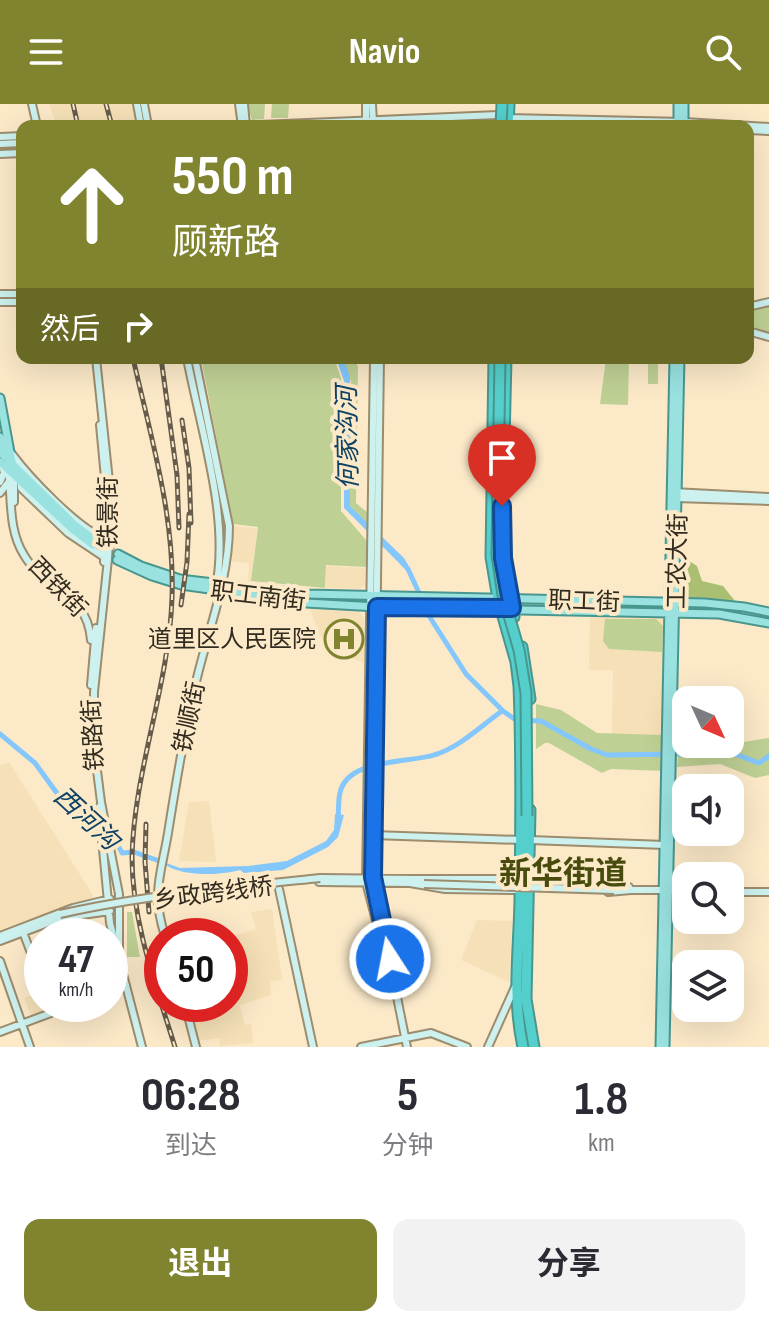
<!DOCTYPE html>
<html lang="zh">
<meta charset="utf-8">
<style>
:root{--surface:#fff;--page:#f2f2f3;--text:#2b2b33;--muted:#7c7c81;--accent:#81842e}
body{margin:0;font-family:"Sofia Sans Condensed","Noto Sans SC",sans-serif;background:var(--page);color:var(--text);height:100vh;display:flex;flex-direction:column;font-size:30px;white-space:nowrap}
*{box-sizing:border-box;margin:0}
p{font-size:26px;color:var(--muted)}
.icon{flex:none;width:44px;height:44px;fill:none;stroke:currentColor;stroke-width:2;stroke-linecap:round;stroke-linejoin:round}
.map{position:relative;height:943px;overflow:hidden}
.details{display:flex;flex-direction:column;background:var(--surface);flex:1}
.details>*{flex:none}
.top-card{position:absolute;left:16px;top:16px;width:738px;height:244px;border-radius:16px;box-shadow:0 8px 32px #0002;background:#81842e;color:#fff;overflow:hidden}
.needle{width:52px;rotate:134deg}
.tools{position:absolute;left:672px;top:582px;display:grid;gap:16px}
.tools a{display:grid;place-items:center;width:72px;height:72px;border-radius:16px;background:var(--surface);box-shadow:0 8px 32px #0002;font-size:40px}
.speed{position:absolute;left:24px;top:814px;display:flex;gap:16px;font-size:40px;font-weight:700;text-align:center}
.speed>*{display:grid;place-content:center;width:104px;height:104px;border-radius:50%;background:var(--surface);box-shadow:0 8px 32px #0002;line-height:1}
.speed small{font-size:20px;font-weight:400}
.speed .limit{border:12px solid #d22;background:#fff;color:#111}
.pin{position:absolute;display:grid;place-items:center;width:68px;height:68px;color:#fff;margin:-82px -34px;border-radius:50% 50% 50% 0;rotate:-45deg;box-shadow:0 0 8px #0007}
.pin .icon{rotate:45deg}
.me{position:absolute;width:88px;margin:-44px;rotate:349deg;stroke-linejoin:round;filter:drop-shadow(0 0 6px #0008)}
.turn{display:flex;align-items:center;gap:28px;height:168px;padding:0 24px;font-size:36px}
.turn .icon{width:104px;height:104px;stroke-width:2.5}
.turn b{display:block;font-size:56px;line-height:68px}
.then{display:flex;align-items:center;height:76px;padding:0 24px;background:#0003;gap:16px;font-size:30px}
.eta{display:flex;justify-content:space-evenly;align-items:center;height:136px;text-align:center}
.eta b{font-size:48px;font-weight:700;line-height:56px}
.action{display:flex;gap:16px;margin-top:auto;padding:16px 24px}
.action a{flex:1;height:92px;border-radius:16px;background:var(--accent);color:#fff;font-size:32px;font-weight:700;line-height:92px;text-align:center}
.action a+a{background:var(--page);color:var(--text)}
header{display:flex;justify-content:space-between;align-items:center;height:104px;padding:0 24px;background:var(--accent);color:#fff;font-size:36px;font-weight:700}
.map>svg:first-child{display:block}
</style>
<header><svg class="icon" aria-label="menu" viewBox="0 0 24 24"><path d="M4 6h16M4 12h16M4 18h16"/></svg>Navio<svg class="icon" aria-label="search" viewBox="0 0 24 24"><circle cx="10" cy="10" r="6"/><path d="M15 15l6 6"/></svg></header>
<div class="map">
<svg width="769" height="943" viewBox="0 0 769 943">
<rect width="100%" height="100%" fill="#fbe9c8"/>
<path fill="#f5e0b7" d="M49 0H133L137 20 126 22H57Z
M231 422 257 424 251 478H248L249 459 230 457Z
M326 462 365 464V481L360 485 326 484Z
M310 504 358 506 364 514V559L340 550 328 540 319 530Z
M590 512 665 514 660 631 612 630 613 566H589Z
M9 658 94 793 0 827V661Z
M209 697 216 758 179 757 189 698Z
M272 805 282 876 270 877 271 891 240 901 245 921 251 920 253 939 220 942 219 934 196 937 188 900H230V833L256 825 251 808Z
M477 816 512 817 509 878 461 856Z
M42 888V900H49L51 906 32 914 24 894Z"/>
<path fill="#bfd094" d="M247 0H265L264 15 252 16Z
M272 0H289L288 14H271Z
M769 199V230L748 225V204Z
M201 254H334L341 274V407L366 436 367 463 326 461 325 484 251 477 258 423 233 420Z
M343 254H354L358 263 356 399 368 409 370 423 350 402 351 278Z
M648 254H658V280H648Z
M606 255H629L628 301 600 300Z
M605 515H656L663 522 662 548 609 545 603 537Z
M536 600 561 606 597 629 664 631V667L611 665 602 669 549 639H545L536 645Z
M680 628H686V640H730V630L744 638 769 634V671L755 674 720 660 677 663Z
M127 808H132L140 853H127Z"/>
<path fill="#abbf73" d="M683 453 697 462 702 477 723 482 735 497 688 494 681 489Z"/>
<path fill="#83c7fc" d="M336 254H343L350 272V402L404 454 408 461 404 464 344 404V277Z
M335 710 344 711 338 733 328 743 283 766 244 769 240 766C221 772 166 774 159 752L166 759 180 764 248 762 287 757 326 737 334 726Z"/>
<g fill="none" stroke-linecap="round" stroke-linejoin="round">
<path stroke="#83c7fc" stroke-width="5" d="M402 458 408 465 431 515 466 570 503 607 516 616 541 617 591 645 607 651 683 650 699 646 722 645 759 659 769 652
M0 630 35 659 67 703 116 737 122 749 134 748 162 758
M338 714C339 706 338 696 340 689 347 654 410 659 434 651 459 644 482 621 502 607"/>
<path stroke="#d3c3a6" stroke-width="7" stroke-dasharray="7 3.5" stroke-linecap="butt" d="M94 435 118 450
M93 441 117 456"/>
<g stroke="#9d8c6d" stroke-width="10">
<path id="secondary" d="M32 0 37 22
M137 0 141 22
M144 0 148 22
M239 0 242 22
M244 0 246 22
M372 0 373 18
M508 20 639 22
M238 22 498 11 508 14 684 18 769 23
M366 22V0
M748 26 769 27
M0 33 22 32
M0 40 22 39
M0 50 22 49
M0 190H22
M0 198H22
M748 203 769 198
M748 227 769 233
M96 254 111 396 108 455 94 588V643L101 698 119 790V855L142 943
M187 254C200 324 230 413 216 483
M374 254 366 778 383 844
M380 254 373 773 407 943
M100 321 107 395 104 458
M12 350C29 373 79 426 106 435
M8 365C12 394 8 426 24 451 45 487 87 487 91 536
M14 369V398
M20 376 21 384 68 429 104 453
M0 378 4 369 2 361
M673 388 769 393
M0 389 10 376
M675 394 769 397
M91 581 96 524
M99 703 110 819 118 850
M373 731 521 736
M530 736 665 741
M320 774 413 775
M411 775H517
M529 776 629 783
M319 778 412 779
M410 779 445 785 517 786
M279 785 313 943
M630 786H686
M608 788 631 786
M730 788H769
M23 828 42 878
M0 832 73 804 110 795
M165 832C151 789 161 771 168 729 176 679 184 628 196 578 208 526 229 476 229 422L195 254
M0 837 61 814 110 807
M0 857 30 943
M110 887 126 881
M185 900 196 943
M0 928 75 900
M361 943 431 929 467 943
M488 943 515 883"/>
</g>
<g stroke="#49968f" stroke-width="11">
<path id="primary" d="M678 22V0
M684 22V0
M0 294 12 359
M0 333 4 351
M0 348 75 421 94 435
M0 358 72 425 93 441
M118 450 141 462 180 475 307 490 705 499 744 503 769 508
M117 456 152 472 181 481 306 499 377 503 719 510 769 519
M660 943 674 254
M665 943 680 254"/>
</g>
<g stroke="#49968f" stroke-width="13">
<path id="highway" d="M508 22 509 0
M494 254 491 453 498 495 516 558 519 582C522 653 521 725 520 797 519 847 512 893 523 943
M503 379 506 254
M502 421 503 454 514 513
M522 543 530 595
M530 706 526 895 534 943"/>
</g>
<use href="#secondary" stroke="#ccf1ef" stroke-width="6"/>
<use href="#primary" stroke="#99e2e0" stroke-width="7"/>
<use href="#highway" stroke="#55cfcb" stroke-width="9"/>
<g stroke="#665c4b" stroke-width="5">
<path id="rail" d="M73 0 78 22
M106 0 112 22
M133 254C151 334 175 412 172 494 169 582 134 666 132 753 132 818 156 882 175 943
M161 254 177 371 179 424
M182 316 189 364 191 419
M181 501 187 458 189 410
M146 720 145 758 149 808"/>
</g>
<use href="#rail" stroke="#fbe9c8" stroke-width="2" stroke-dasharray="6" stroke-linecap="butt"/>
<g stroke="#9d8c6d" stroke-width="10" stroke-linecap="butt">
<path id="secondary-bridge" d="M424 780 614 786
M60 810C145 791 233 783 320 774"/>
</g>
<g stroke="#49968f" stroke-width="13" stroke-linecap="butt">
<path id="highway-bridge" d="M501 22 502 0
M500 254 497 451 503 491 519 546 526 589 527 712"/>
</g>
<use href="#secondary-bridge" stroke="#ccf1ef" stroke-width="6"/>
<use href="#highway-bridge" stroke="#55cfcb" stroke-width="9"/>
</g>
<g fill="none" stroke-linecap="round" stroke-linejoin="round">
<g stroke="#114b97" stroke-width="20">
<path id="route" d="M390 855 373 773 377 503 512 504 503 454 502 402"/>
</g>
<use href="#route" stroke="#1a73e8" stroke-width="14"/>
</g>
<defs>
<g id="hospital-ring" transform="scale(2)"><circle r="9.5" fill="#fbe9c8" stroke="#81842e" stroke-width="1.5"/><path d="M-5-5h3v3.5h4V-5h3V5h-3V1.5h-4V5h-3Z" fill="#81842e"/></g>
</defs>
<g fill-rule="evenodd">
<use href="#hospital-ring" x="344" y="535"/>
</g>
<g text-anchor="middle" stroke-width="8" stroke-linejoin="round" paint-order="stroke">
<g font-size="24" fill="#322b1f" stroke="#fbe9c8">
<text transform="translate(108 408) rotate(-90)" y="8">铁景街</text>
<text transform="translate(677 457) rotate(-89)" y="8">工农大街</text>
<text transform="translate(58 483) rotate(46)" y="8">西铁街</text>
<text transform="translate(258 492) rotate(7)" y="8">职工南街</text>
<text transform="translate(584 497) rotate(2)" y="8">职工街</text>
<text transform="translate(189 613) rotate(-78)" y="8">铁顺街</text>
<text transform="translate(93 631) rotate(-93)" y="8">铁路街</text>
<text transform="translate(213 789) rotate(-7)" y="8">乡政跨线桥</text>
</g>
<g font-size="24" fill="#322b1f" stroke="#fbe9c8" text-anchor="end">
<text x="316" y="543">道里区人民医院</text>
</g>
<g font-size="26" font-style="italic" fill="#0f4366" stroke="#fbe9c8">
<text transform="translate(347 334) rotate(-91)" y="9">何家沟河</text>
<text transform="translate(87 714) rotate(43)" y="9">西河沟</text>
</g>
<g font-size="32" font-weight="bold" fill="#494b0e" stroke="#fbe9c8">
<text x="563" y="780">新华街道</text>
</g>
</g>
</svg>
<div class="tools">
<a><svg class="needle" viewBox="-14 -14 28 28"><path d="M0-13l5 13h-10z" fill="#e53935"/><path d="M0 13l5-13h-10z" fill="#7c7c81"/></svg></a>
<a><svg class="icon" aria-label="sound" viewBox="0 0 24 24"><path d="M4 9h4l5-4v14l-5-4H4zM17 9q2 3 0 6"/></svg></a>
<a><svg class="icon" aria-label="search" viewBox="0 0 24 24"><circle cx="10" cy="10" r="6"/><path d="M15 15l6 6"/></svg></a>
<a><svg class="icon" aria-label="layers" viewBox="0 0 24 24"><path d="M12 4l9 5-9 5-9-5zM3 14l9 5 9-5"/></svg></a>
</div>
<div class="speed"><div>47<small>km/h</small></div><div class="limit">50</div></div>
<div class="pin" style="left:502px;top:402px;background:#d93025"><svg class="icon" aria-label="arrive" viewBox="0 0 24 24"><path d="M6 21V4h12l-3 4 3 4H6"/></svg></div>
<svg class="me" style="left:390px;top:855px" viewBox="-20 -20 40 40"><circle r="17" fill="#1a73e8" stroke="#fff" stroke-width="3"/><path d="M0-11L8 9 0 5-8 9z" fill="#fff"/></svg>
<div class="top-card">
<div class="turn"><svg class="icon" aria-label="ahead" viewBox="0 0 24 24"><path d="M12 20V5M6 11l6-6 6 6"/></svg><div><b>550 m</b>顾新路</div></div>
<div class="then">然后<svg class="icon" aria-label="right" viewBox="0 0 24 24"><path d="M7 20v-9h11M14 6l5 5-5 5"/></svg></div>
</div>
</div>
<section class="details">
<div class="eta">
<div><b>06:28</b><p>到达</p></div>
<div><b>5</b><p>分钟</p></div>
<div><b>1.8</b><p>km</p></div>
</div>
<div class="action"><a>退出</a><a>分享</a></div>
</section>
